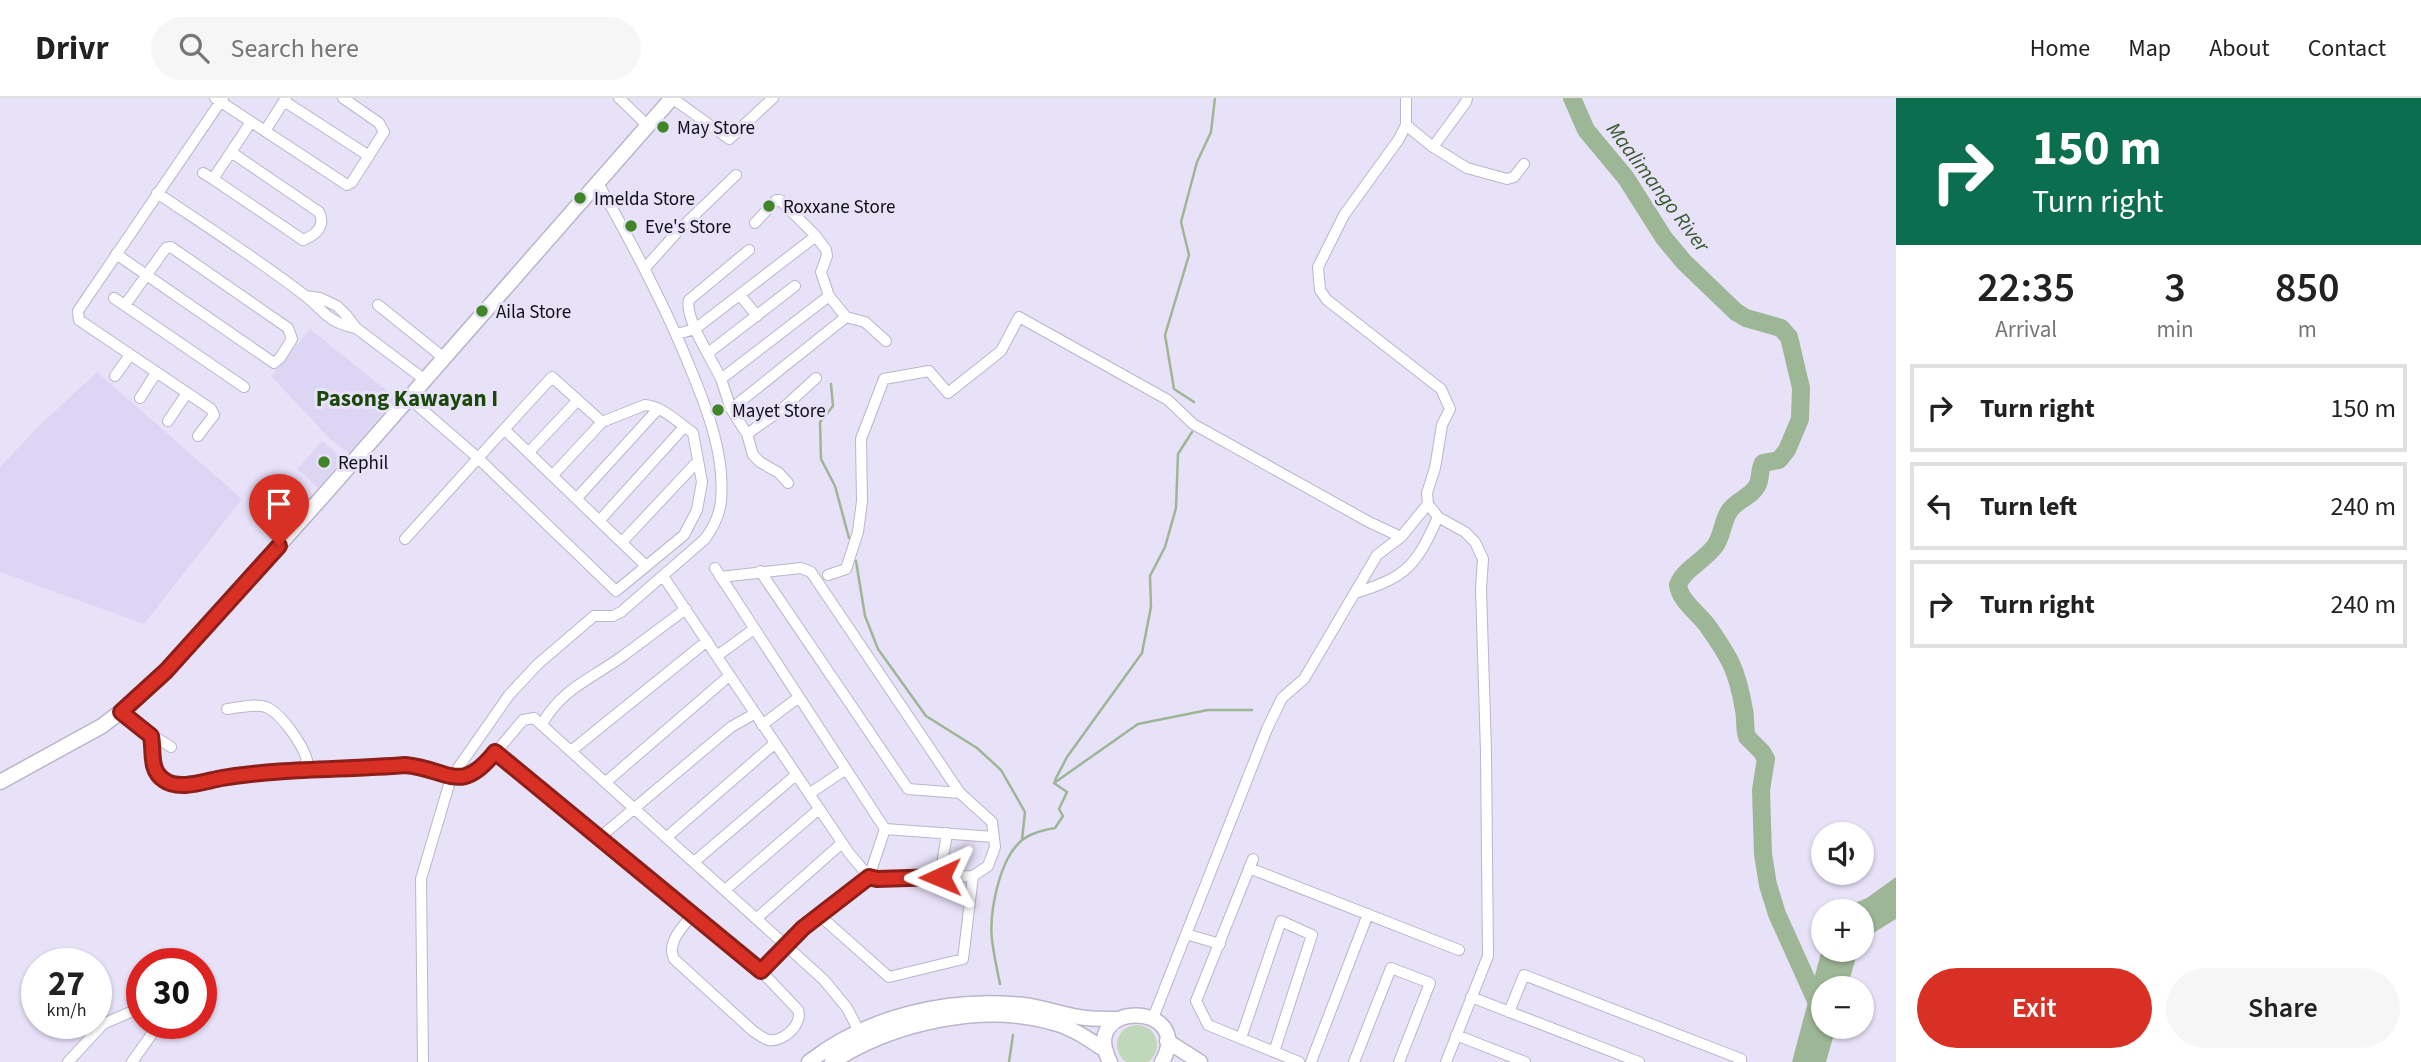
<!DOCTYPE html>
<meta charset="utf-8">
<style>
:root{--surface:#fff;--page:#f6f6f6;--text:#222;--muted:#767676;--line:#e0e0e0;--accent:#d93025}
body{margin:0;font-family:"Source Sans 3",sans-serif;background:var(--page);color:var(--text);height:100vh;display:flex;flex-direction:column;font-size:26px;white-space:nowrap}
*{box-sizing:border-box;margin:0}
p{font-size:23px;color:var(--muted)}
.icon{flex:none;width:38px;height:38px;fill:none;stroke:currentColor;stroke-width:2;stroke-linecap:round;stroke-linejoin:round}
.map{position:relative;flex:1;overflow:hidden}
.drawer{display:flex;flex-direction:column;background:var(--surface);width:525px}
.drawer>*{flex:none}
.banner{background:#0b6e4f;color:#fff;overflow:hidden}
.controls{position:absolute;left:1811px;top:724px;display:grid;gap:14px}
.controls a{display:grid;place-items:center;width:63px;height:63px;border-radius:50%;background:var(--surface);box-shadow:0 2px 5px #0004;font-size:35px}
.speed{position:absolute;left:21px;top:850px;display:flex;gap:14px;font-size:35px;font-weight:700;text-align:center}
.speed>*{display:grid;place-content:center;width:91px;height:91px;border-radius:50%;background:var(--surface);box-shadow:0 2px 5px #0004;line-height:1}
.speed small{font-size:18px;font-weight:400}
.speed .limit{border:10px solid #d22;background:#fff;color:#111}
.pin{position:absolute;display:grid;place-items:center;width:60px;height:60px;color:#fff;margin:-72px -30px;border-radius:50% 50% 50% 0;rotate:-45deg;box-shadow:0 0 7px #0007}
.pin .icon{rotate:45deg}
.me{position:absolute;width:77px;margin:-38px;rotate:269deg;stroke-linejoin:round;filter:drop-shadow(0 0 5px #0008)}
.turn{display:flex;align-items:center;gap:24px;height:147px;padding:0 21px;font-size:32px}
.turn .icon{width:91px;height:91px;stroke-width:2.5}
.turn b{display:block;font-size:49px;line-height:60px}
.eta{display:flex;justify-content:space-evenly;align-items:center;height:119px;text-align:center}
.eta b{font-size:42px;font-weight:600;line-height:49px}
.primary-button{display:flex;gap:14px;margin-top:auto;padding:14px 21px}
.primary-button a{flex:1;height:80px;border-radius:42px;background:var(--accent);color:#fff;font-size:28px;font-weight:600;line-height:80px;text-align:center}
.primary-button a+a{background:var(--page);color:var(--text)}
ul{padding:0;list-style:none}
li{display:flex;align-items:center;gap:21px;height:88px;margin:0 14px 10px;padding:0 7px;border:4px solid var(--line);border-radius:0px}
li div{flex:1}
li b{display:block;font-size:26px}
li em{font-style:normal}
header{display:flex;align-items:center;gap:42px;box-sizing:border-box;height:98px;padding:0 35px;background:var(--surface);border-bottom:2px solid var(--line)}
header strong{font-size:33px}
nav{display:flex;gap:38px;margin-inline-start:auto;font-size:24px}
.search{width:490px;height:63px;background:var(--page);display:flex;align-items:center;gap:18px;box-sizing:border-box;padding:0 24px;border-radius:38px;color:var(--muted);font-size:26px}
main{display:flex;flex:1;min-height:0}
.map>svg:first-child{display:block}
</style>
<header>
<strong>Drivr</strong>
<div class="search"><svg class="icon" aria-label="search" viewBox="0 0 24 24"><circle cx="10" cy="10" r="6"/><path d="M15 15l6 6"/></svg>Search here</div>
<nav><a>Home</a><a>Map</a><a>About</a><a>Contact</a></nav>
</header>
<main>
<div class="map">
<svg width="1896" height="964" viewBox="0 0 1896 964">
<rect width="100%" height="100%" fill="#e8e2f9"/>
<path fill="#dcd5f3" d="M310 231 396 300 349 355 332 343 271 278Z
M97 274 242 401 144 526 0 474V369L39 328Z
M322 343 343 361 318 390 297 371Z"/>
<path fill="#c1d7ba" d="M1117 947a20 20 0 1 1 40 0a20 20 0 1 1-40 0Z"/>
<path fill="#9db695" d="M1896 779V821L1862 842V814H1833L1867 800Z
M1823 847 1824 852H1858L1847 891H1824V929H1836L1826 964H1792Z"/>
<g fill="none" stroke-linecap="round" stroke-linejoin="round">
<path stroke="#9db695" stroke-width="2.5" d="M831 286 833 308 820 324 821 361 835 388 849 440
M1194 304 1174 291 1165 237 1189 157 1181 124 1197 64 1211 34 1215 0
M856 463 865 518 878 551 926 618 977 650 1001 672 1025 714 1022 742
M1055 682 1067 659 1142 555 1151 509 1150 478 1165 449 1176 410 1178 356 1192 334
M1000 886C997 872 994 857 992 842 989 815 999 763 1020 744 1029 735 1043 732 1055 730L1063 718 1059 711 1067 694 1054 685 1138 626 1208 612H1252
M1009 964 1013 937"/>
<path stroke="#9db695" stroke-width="18" d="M1572 0 1586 32 1626 80 1664 140 1684 164 1736 214 1746 220 1781 230 1789 239 1801 290 1800 321 1787 352 1779 362 1763 365C1759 372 1761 379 1758 386 1753 398 1737 402 1730 412 1722 423 1723 437 1715 448 1704 463 1684 471 1678 487 1680 503 1697 514 1707 527 1730 560 1737 571 1744 612 1746 621 1744 630 1747 639L1762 654 1766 661 1761 692 1763 756 1768 787 1777 816 1818 907"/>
<g stroke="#bab5cb" stroke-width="12">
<path id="street" d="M215 0 347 87 352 84 384 34 379 25 343 0
M619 0 648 28
M672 0 729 41 773 0
M1406 0V27L1399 41 1344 117 1318 169 1320 192 1327 202 1441 291 1450 311 1442 327 1435 370 1427 395 1428 406 1438 419 1465 434 1475 444 1483 461 1481 491 1486 654 1488 858 1446 964
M284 3 369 58
M1406 27 1433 49 1467 70 1507 81 1514 79 1524 66
M265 33 286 0
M1433 49 1466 4 1467 0
M231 54 319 114C326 128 316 137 303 142L213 81 251 24
M203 75 213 81
M157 95C206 128 256 160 303 196 324 212 326 224 356 230
M755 125 776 102H780L816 138
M749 152 689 202C684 220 713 263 721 281L829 198
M116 156 274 265 280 260 292 241 288 230 171 149 166 150 125 207
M645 170 680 131 736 77
M740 197 757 218
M306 198 320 200 337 208 347 218 356 230 425 282
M114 200 244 289
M378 207 444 260
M677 236 695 231 816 138 826 152 827 158 821 174 829 198 846 219 865 224 886 243
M708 255 795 188
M115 278 130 257
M721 281 731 311
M140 300 156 275
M168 323 187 295
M504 331 645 467
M747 336 781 312 816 280
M198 338 214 317 211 311 79 222 78 213 223 0
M529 354 578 302
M553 377 602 324
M788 385 779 375 760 364 753 357 747 336 731 311 846 219
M577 400 658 311
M600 422 684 329
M405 441C454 387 502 333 552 279L602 324 645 307C662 308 679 325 693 335L702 384 697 412 684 437 616 493 478 360 409 300
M622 444 698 363
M715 470 885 731 994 739
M760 473 908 691 960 695
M828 477 846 471 858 434 862 403 861 341 884 281 929 273 948 295 1001 253 1019 219 1168 302 1193 326 1369 424 1401 439
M663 478 849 755 869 779 877 781 973 778 988 768 995 749 992 724 960 695 811 474 801 470 720 479
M1355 495C1407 479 1416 468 1438 419
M717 558 754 531
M227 611C239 610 254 605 266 609 281 615 303 647 307 662L302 672
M121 614 136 627 171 649
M542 626C562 591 589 582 620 560 642 544 664 527 686 511
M762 627 799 599
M151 638C155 659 149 679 174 686L254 674 405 667 424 669 451 680 476 675 485 667 523 622 534 620 824 882 847 910 861 937
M571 653 707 543
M495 654 761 873 798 912C803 926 784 944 769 942 764 941 758 936 753 933L674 861C666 844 683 829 693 816
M606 684 729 578
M809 696 846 671
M667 739 774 646
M599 740 731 629 754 616
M1253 761 1196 903 1208 927 1299 964
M694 764 796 677
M1249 770 1459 852
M940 779 947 735
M725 792 819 711
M819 817 889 879 963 861 973 778
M756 821 842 745
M1186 836 1220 846
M761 873 803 829 869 779 885 731
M1471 899 1639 964
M1509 914 1524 877 1741 961V964
M1153 920 1267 631 1282 600 1304 581 1377 457 1401 439 1428 406
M1456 937 1525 964
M1241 940 1281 823 1312 837 1274 954
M68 964 103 926 142 909
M132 964 159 926
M423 964 421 781 451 680 509 597 538 566 594 518H613L621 514 705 441C713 430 720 417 721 402 725 358 708 313 691 272 665 207 632 146 598 85
M1311 964 1368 816
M1354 964 1391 870 1430 885 1399 964"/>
</g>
<g stroke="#bab5cb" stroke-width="17">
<path id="secondary" d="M0 684 102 628 128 608 166 573 323 398 672 0
M1167 943 1200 964
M809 964C868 918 949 899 1023 907 1044 909 1065 918 1086 920 1097 921 1108 921 1118 921
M832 964C893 925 983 904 1054 925 1073 930 1090 942 1106 953
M1110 964C1077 901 1196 903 1162 964"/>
</g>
<use href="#street" stroke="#fff" stroke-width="10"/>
<use href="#secondary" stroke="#fff" stroke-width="14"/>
</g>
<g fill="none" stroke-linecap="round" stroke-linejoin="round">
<g stroke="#8d1f18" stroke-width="18">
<path id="route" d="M279 448 166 573 121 614 151 638C154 654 149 672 164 682 179 693 205 683 222 680 282 670 344 672 405 667 449 671 460 698 495 654L761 873 803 830 869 779 877 781 940 779"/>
</g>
<use href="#route" stroke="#d93025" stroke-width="12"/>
</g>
<g fill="#418529" stroke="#e8e2f9" stroke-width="2.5">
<circle cx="663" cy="29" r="7"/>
<circle cx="580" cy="100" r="7"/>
<circle cx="769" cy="108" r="7"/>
<circle cx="631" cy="128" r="7"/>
<circle cx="482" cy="213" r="7"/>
<circle cx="718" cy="312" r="7"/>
<circle cx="324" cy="364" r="7"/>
</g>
<g text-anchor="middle" stroke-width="6" stroke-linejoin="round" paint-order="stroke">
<g font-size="19" fill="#110f17" stroke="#e8e2f9" text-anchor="start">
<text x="677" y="36">May Store</text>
<text x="594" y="107">Imelda Store</text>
<text x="783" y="115">Roxxane Store</text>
<text x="645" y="135">Eve's Store</text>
<text x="496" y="220">Aila Store</text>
<text x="732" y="319">Mayet Store</text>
<text x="338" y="371">Rephil</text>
</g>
<g font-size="21" font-style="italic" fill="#335728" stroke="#e8e2f9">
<text transform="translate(1658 89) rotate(53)" y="7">Maalimango River</text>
</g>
<g font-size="23" font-weight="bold" fill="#1c470b" stroke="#e8e2f9">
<text x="407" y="308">Pasong Kawayan I</text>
</g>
</g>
</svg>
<div class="controls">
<a><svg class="icon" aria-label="sound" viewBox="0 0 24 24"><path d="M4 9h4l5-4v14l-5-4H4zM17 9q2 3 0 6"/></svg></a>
<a>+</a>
<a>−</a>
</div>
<div class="speed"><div>27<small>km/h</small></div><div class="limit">30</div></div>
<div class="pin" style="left:279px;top:448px;background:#d93025"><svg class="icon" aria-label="arrive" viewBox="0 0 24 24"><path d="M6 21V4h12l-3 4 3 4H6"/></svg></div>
<svg class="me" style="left:940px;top:779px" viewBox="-20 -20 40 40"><path d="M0-17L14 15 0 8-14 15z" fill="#d93025" stroke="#fff" stroke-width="4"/></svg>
</div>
<section class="drawer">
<div class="banner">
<div class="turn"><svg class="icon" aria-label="right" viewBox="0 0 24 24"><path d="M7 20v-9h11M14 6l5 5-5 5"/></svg><div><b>150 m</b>Turn right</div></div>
</div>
<div class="eta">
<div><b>22:35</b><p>Arrival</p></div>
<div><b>3</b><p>min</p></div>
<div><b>850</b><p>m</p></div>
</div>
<ul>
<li><svg class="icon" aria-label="right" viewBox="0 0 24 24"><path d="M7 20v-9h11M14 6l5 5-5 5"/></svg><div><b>Turn right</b></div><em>150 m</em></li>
<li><svg class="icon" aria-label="left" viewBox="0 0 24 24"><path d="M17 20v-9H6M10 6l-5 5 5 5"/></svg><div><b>Turn left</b></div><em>240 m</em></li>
<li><svg class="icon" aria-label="right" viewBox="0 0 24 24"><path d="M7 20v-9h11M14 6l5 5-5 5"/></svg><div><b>Turn right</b></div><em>240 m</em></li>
</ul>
<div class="primary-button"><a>Exit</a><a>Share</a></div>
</section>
</main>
